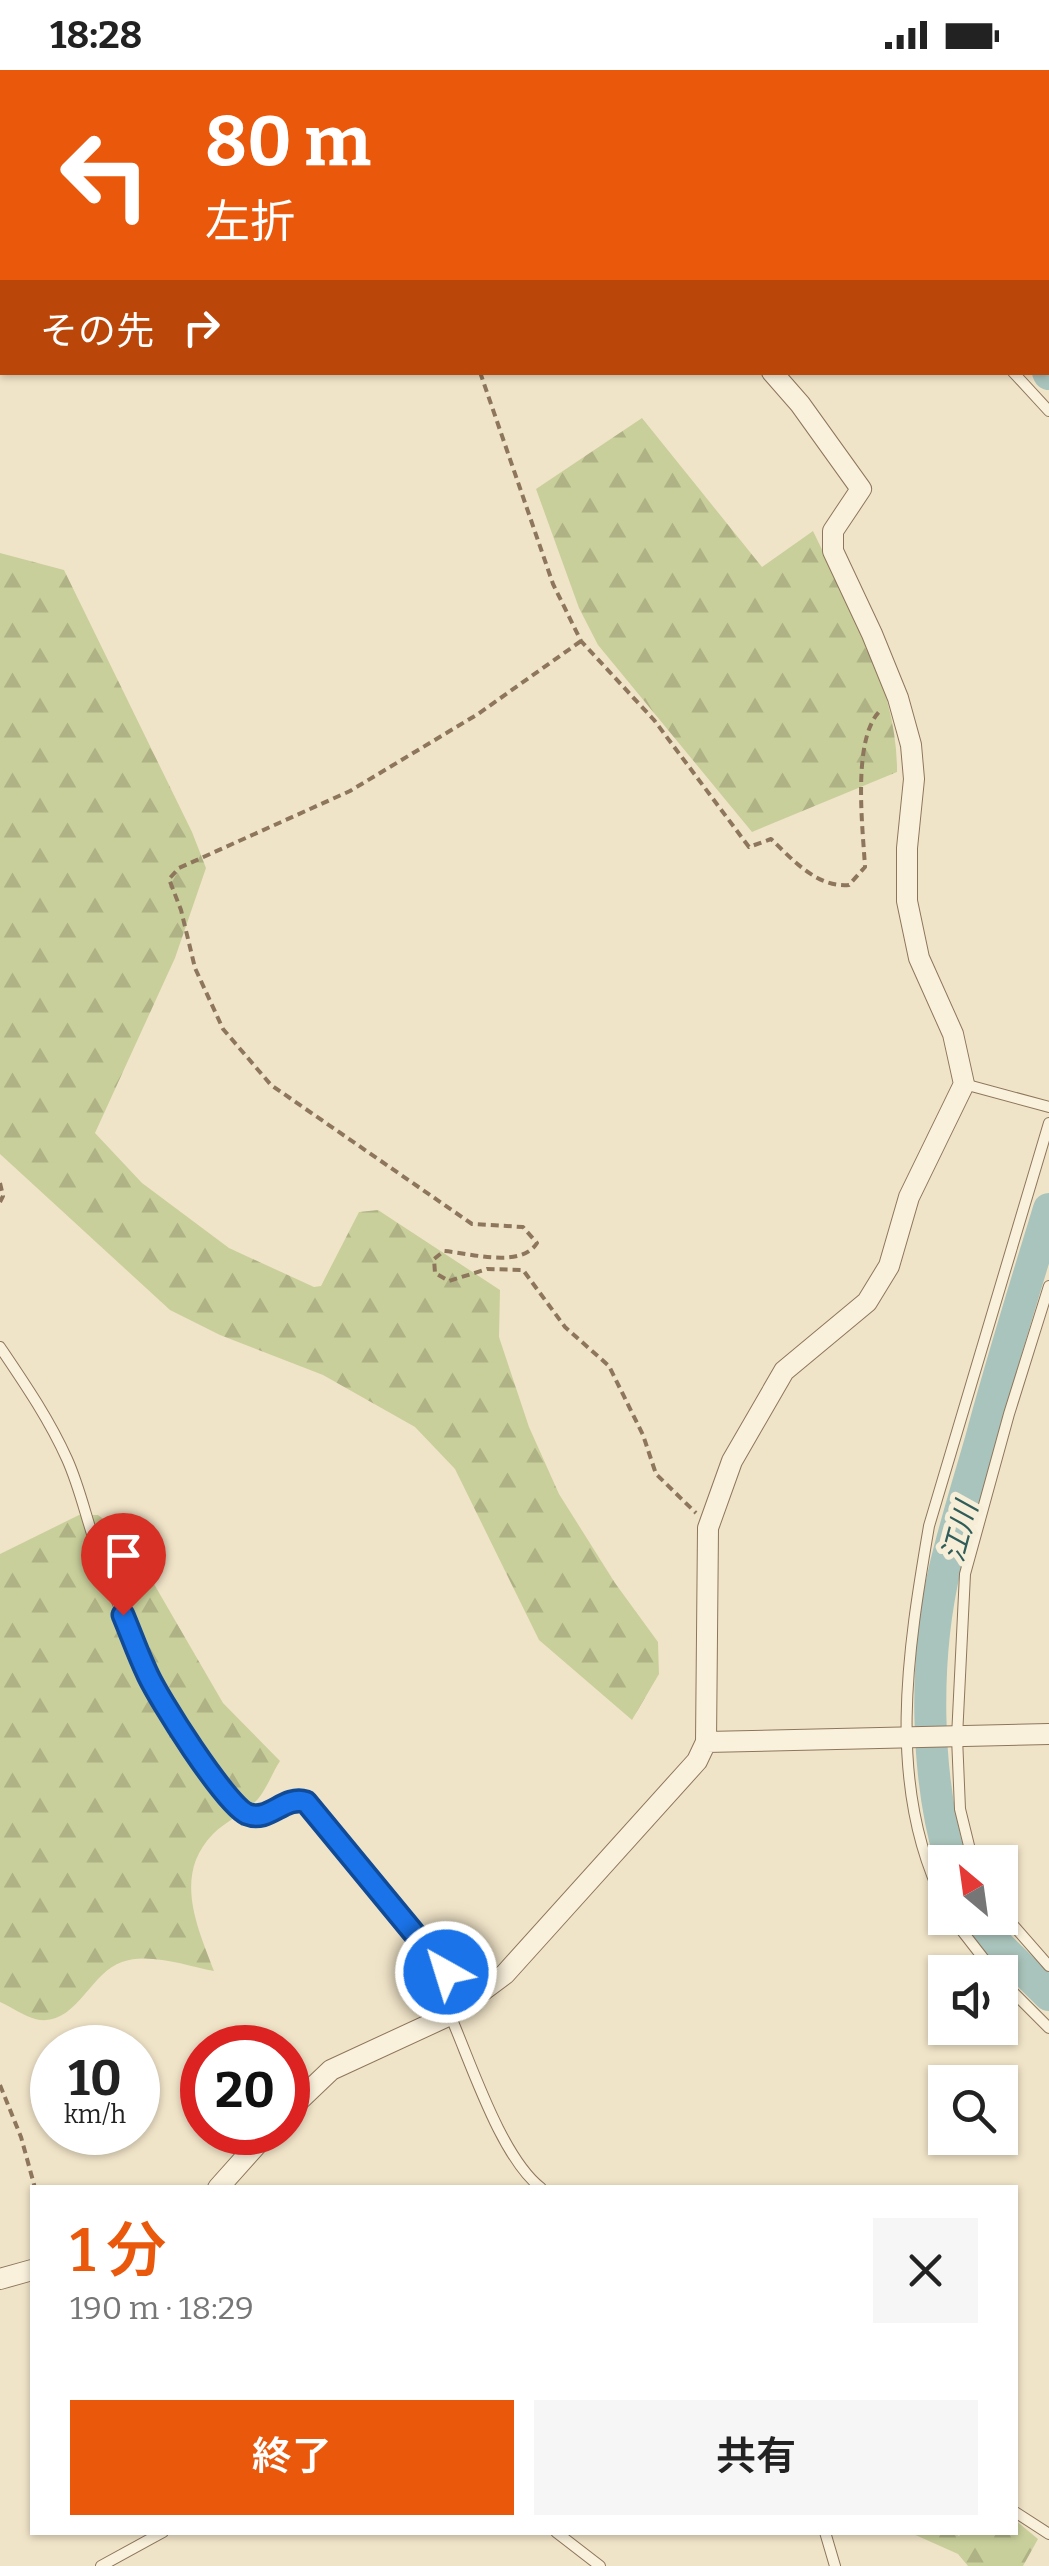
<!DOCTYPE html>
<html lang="ja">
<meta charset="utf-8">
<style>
:root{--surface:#fff;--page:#f6f6f6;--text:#222;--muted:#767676;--accent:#ea580c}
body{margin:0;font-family:Bitter,"Noto Sans JP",serif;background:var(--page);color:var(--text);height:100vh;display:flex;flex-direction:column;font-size:38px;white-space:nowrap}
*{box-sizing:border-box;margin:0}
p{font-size:32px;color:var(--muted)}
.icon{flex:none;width:55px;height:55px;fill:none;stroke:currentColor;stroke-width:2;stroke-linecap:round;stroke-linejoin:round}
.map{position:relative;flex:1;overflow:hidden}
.sheet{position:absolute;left:30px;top:2115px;width:988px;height:350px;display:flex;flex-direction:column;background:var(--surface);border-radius:0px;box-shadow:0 2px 8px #0004}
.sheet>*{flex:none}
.guide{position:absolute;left:0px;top:0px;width:1050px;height:305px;box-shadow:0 2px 8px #0004;background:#ea580c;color:#fff;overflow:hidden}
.needle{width:65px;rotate:331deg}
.controls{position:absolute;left:928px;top:1775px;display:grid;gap:20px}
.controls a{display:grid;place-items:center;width:90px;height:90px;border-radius:0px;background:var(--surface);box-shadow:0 2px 8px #0004;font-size:50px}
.speed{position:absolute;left:30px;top:1955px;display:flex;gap:20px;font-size:50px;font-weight:700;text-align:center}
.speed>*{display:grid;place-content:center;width:130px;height:130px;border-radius:50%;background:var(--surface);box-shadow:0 2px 8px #0004;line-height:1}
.speed small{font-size:25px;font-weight:400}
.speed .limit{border:15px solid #d22;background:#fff;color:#111}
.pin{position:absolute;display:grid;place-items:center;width:85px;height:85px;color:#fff;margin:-102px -42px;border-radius:50% 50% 50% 0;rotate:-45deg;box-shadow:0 0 10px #0007}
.pin .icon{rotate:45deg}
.me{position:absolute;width:110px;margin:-55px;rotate:321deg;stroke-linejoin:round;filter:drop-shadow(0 0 8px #0008)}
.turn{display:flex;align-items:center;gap:35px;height:210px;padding:0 40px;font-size:45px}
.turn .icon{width:130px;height:130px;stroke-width:2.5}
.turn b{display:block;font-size:70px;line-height:85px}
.then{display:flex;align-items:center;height:95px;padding:0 40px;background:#0003;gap:20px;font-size:38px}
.round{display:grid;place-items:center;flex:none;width:105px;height:105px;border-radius:0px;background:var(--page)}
.headline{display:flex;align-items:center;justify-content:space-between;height:170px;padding:0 40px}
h1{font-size:60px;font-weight:600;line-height:75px;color:var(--accent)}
.cta{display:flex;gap:20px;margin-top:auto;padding:20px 40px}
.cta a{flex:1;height:115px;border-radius:0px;background:var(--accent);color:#fff;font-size:40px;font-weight:600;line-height:115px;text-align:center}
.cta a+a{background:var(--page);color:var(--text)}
.status{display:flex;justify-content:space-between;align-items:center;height:70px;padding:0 50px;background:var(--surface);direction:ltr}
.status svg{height:28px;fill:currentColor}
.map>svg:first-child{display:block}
</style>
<div class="status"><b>18:28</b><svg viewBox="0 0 49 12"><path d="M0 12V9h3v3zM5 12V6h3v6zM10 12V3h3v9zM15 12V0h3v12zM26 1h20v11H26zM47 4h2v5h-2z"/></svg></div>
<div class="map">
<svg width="1049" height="2496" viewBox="0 0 1049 2496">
<defs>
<pattern id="forest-firs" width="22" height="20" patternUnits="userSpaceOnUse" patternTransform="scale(2.5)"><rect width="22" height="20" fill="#c9cf9b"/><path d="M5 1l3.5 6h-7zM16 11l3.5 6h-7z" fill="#aeb285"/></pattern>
</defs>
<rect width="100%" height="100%" fill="#f0e4c8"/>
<path fill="url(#forest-firs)" d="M967 0H1049V138L1048 2Z
M642 348 762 497 813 461C849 536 898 617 897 702L752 762 598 575 579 538 536 419Z
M0 483 64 500 192 762 206 798 175 888 95 1063 142 1113 229 1178 314 1217 321 1216 359 1142 378 1140 500 1220 499 1267 529 1357 559 1424 615 1513 658 1572 659 1604 632 1650 539 1570 455 1399 415 1357 323 1305 220 1265 170 1240 0 1084Z
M79 1445H98L117 1459 136 1483 223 1633 280 1691C273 1702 268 1715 261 1725 250 1741 227 1750 213 1764 173 1805 197 1856 214 1901 187 1896 149 1882 122 1892 90 1902 75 1959 35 1949 24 1946 11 1937 0 1932V1484Z
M1015 2450 1038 2469 1023 2496H968L958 2484 911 2463H954L959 2466 962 2463 1015 2462Z"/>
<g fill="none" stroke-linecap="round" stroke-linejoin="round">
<path stroke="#a9c4bc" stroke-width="32" d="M726 0 728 2
M1048 302 1049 304
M951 1792C925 1704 924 1588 945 1498 955 1456 968 1414 980 1373 1001 1294 1025 1217 1049 1139
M977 1848 1000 1877 1049 1925"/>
<g stroke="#8d765c" stroke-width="12">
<path id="service" d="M694 0 697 2
M765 0 768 2
M1048 264 1049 265
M1013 302 1049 341
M964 1014 1049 1037
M0 1277C25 1314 49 1349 67 1389 81 1420 87 1453 99 1484 130 1570 178 1682 246 1743 277 1749 281 1725 306 1732L469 1931
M973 1792 960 1739 957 1667 965 1504 1009 1344 1049 1216
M945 1834C885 1717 908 1579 929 1456L1049 1053
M1000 1840 1049 1896
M952 1848 994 1902
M1000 1909 1049 1958
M450 1945C471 1993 501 2087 541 2118
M1015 2442 1049 2464
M556 2462 600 2496
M825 2462 835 2496
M101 2496 163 2462"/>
</g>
<g stroke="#8d765c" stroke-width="22">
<path id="minor" d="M841 2 842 0
M706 1672 1049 1664
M288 2041 331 2000 450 1945 505 1904 697 1691 706 1672 708 1458 732 1391 784 1301 867 1232 889 1196 909 1127 964 1014 953 964 919 888 907 831V778L914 709 911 675 898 628 872 564 833 481V461L861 419 800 334 772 302
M218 2118 268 2062
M0 2209 32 2200"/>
</g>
<path stroke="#8d765c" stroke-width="4" stroke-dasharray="8 5" stroke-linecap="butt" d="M222 0 226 2
M480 302 553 514 581 571 654 650 749 777 771 769C792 789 817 818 849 815L865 797C863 759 851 665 882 639
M581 571 478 644 350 721 179 798 169 809 181 840 195 898 223 959 271 1015 472 1154 523 1157 537 1173C521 1199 470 1183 444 1181L434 1189 435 1203 449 1211 487 1199 523 1200 565 1257 609 1296 643 1365 656 1404 696 1443
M0 1113 3 1126 0 1132
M0 2015 21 2067 35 2118"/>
<use href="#service" stroke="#faf1dc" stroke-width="10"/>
<use href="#minor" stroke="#faf1dc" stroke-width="20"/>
</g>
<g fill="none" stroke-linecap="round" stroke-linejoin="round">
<g stroke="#114b97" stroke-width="25">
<path id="route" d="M123 1545C131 1564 138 1584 147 1603 158 1628 225 1734 247 1744 269 1753 284 1725 306 1732L446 1902"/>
</g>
<use href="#route" stroke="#1a73e8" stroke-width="18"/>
</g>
<g text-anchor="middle" stroke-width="10" stroke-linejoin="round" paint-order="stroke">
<g font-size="30" font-style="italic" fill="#2f5d5a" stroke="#f7eed8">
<text transform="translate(960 1462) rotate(-75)" y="10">江川</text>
</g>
</g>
</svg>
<div class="controls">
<a><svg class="needle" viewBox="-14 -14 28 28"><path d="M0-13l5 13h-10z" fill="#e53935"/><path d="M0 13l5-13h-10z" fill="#767676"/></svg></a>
<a><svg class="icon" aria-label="sound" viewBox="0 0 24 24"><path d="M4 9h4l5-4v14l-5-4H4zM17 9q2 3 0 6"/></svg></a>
<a><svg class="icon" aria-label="search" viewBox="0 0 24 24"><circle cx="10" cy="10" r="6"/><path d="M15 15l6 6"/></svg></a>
</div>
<div class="speed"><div>10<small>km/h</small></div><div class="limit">20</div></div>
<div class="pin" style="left:123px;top:1545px;background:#d93025"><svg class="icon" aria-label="arrive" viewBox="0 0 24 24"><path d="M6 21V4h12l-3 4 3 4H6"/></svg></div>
<svg class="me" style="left:446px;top:1902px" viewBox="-20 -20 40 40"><circle r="17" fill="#1a73e8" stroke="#fff" stroke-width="3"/><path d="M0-11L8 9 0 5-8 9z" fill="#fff"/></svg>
<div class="guide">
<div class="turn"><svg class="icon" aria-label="left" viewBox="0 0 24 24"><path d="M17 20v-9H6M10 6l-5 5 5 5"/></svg><div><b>80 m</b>左折</div></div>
<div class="then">その先<svg class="icon" aria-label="right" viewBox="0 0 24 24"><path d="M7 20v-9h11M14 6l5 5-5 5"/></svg></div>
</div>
<section class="sheet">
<div class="headline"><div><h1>1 分</h1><p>190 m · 18:29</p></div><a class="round"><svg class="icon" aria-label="close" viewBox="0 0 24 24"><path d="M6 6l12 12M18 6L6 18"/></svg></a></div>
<div class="cta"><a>終了</a><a>共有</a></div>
</section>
</div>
